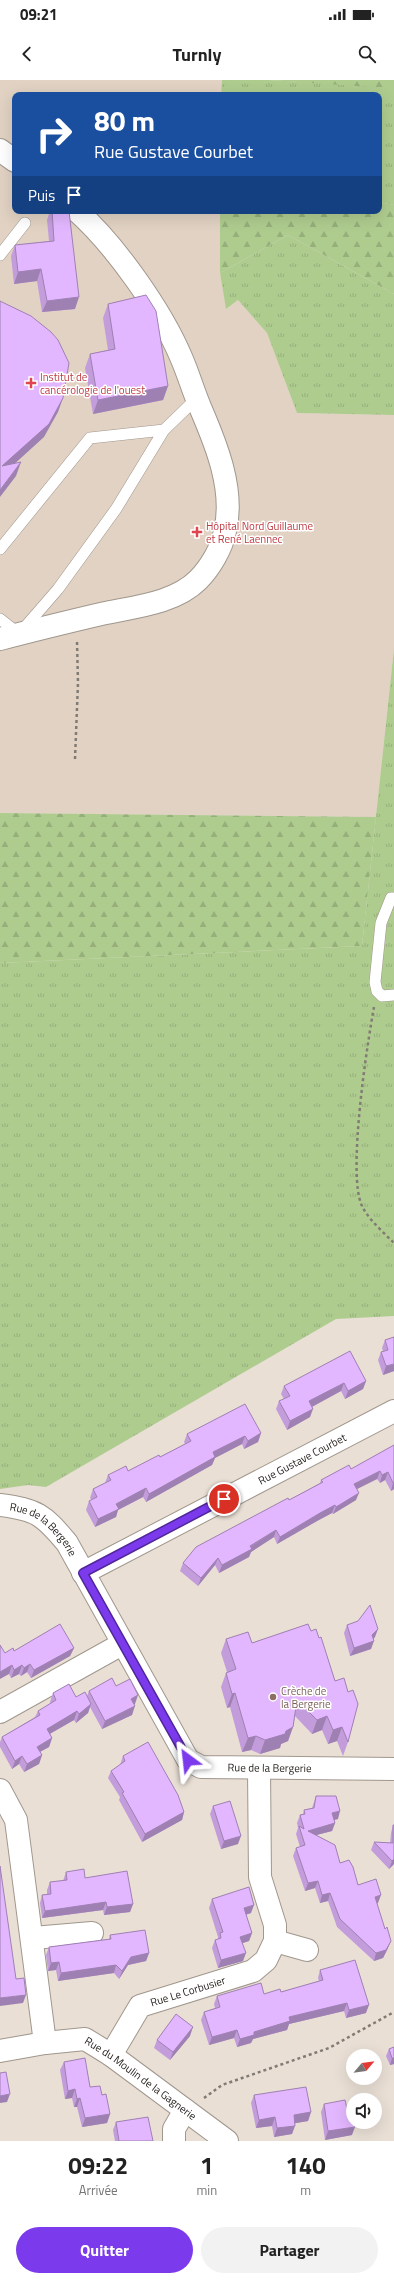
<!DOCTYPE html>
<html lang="fr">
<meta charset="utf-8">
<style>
:root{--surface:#fff;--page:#f2f2f2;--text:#222;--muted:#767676;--accent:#7c3aed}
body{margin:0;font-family:"Titillium Web",sans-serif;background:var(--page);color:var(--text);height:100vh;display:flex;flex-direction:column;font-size:15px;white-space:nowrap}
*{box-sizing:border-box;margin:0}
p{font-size:13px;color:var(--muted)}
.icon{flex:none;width:22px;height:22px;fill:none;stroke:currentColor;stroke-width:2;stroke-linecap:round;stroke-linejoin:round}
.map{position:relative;height:2061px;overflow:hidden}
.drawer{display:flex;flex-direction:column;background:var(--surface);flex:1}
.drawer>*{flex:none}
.hud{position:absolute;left:12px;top:12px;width:370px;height:122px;border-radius:8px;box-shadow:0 4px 16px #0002;background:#1a4fa0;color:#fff;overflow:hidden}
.needle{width:26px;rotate:61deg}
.buttons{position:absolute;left:346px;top:1969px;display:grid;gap:8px}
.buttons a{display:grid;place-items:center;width:36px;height:36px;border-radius:50%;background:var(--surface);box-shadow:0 4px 16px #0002;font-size:20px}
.pin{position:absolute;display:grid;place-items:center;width:34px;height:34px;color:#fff;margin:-17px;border:2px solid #fff;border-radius:50%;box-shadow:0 1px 4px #0007}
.me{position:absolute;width:44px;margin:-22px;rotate:330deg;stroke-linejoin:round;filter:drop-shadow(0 0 3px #0008)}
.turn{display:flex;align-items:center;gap:14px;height:84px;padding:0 16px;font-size:18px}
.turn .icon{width:52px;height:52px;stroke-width:2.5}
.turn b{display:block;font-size:28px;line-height:34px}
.then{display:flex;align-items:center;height:38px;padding:0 16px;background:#0003;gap:8px;font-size:15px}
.eta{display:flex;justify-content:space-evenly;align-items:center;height:68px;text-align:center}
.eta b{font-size:24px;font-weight:700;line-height:28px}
.cta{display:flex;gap:8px;margin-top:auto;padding:8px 16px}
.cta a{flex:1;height:46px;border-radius:24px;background:var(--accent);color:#fff;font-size:16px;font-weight:700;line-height:46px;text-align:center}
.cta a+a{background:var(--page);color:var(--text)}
.status{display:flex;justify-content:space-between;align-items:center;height:28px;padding:0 20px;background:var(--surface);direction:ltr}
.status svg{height:11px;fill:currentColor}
header{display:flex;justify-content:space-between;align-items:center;height:52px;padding:0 16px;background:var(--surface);font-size:18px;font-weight:700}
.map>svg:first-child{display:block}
</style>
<div class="status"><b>09:21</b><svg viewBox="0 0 49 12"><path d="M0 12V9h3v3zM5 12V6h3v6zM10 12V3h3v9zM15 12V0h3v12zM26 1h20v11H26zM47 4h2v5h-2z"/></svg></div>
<header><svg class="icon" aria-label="back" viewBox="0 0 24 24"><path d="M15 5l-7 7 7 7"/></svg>Turnly<svg class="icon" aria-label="search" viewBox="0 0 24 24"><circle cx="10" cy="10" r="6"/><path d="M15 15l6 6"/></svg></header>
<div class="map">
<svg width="394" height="2061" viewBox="0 0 394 2061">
<defs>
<pattern id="grass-tufts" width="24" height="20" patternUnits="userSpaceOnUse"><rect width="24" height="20" fill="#afcc8f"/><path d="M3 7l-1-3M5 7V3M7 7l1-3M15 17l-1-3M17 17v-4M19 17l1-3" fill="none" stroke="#96af7b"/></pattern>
<pattern id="forest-firs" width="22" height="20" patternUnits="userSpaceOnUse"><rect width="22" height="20" fill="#afcc8f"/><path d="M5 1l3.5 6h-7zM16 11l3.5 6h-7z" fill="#96af7b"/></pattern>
</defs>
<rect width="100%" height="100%" fill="#e9dfd5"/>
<path fill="#e1d2c3" d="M0 0H222L221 15H15V131H220V193L226 229 238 220 267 253 297 333 394 335V569L376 737 0 733Z"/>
<path fill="url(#grass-tufts)" d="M222 0H269L394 7V125L379 122V15H221Z
M288 155 394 214V335L297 333 267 253 238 220 226 229 220 193Z
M394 569V1236L336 1239 46 1407 28 1405 0 1409V883L362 866Z"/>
<path fill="url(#forest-firs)" d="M269 0H394V7L385 8Z
M379 122 394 125V214L288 155 220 193V131H379Z
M0 733 376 737 362 866 0 883Z"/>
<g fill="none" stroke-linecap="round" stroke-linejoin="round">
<g stroke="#a0978d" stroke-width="12">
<path id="lane" d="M0 175 25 143
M0 469 90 358 164 350
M0 539 19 554 58 509 116 429 164 350 197 318
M394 818H391L381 843 375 902 377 911 382 916 394 915"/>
</g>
<g stroke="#a0978d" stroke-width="24">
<g id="street">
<path d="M0 70 15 81"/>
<path d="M0 559C34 550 67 542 101 534 132 527 174 524 198 500 210 488 222 468 225 451 235 410 216 364 200 327 193 310 188 293 181 277 161 230 115 165 77 131"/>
<path id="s1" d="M0 1425C37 1430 43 1434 67 1463L188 1680 201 1687 394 1689"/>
<path id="s2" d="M83 1493 394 1331"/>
<path d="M0 1632 122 1564"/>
<path d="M0 1710 16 1740 45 1963"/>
<path d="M33 1858 92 1853"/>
<path d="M275 1861 307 1870"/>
<path id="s3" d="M0 1971 45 1963 85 1959 111 1975 227 2061"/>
<path id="s4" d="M111 1975 140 1926 253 1891 266 1880 275 1861V1845L260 1797 259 1689"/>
<path d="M174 2061V2049L185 2030"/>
</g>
</g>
<path stroke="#817b74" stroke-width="2.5" stroke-dasharray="3 3" stroke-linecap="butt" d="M75 679 78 603 77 561
M374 927C367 965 347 1095 362 1126 369 1140 383 1152 394 1163
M204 2018 222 2005 329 1968 394 1932"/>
<use href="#lane" stroke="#fff" stroke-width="11"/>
<use href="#street" stroke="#fff" stroke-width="22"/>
</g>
<path fill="#c39ddb" d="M50 131H69L75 229 42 232 37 201 14 204 11 176 15 165 49 161 47 140Z
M108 224 168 306 163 320 93 334 85 288 90 274 108 270 103 238Z
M385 1260 394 1291 383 1295 378 1280 381 1272 383 1271 382 1268Z
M366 1301 363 1309 345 1319 341 1311 312 1327 310 1337 287 1350 276 1329 279 1321 284 1319 281 1314 284 1306Z
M261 1353 258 1362 244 1369 242 1364 215 1378 212 1385 146 1422 143 1417 118 1430 116 1437 95 1447 86 1430 89 1421 92 1420 90 1418 93 1409 105 1403 108 1395 128 1391 160 1377 185 1364 184 1362 187 1354Z
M394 1365V1409L391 1411 385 1400 380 1403 377 1399 357 1409 356 1420 333 1434 332 1433 317 1441 277 1464 274 1457 251 1472 249 1477 219 1493 215 1485 198 1506 180 1491 183 1483 289 1420 320 1403 321 1400 351 1389Z
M308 1544 348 1662 343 1676 337 1661 328 1664 322 1650 312 1654 295 1636 293 1647 288 1661 281 1664 280 1668 260 1674 251 1670 242 1672 230 1627 227 1628 221 1607 226 1593 227 1592 221 1573 226 1559 252 1563Z
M347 1545 375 1557 373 1559 371 1569 350 1576 344 1553Z
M74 1568 70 1576 31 1598 27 1592 21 1596 19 1594 11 1598 9 1594 5 1573 14 1571Z
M116 1606 135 1624H134L132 1635 102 1649 90 1627 88 1633 76 1643 74 1640 50 1654 52 1658 49 1667 40 1672 42 1675 39 1684 24 1692 19 1684 12 1689 0 1667V1662L2 1657 35 1637 38 1631 51 1624 50 1622 53 1613 76 1617 87 1616 89 1611Z
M123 1676 184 1732 182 1740 142 1762 119 1720 120 1717 108 1698 111 1691 120 1685Z
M316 1716 338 1739 334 1740 335 1743 332 1751 316 1755 358 1805 378 1823H377L388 1868 383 1878 374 1881 337 1847 328 1821 320 1823 315 1808 305 1811 293 1776 296 1768 300 1767 296 1754 298 1748 297 1743 300 1735 303 1734 304 1730 312 1728Z
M213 1726 238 1764 221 1769 210 1734Z
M393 1745H394V1784L389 1789 371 1770 374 1762 390 1763 391 1753Z
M66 1792 85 1798 133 1824 130 1832 104 1835 103 1830 42 1838 40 1823 42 1815 47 1814V1810L50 1802 63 1801Z
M212 1819 251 1833 246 1835 252 1853 249 1861 242 1863 243 1881 218 1888 212 1868 215 1860 218 1859V1857L209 1828Z
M110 1855 149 1873 146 1881 128 1885 119 1899 114 1893 58 1901 56 1890 48 1891 46 1875 49 1867 109 1859Z
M320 1890 366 1933 346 1938 344 1931 289 1944 287 1950 253 1959 251 1963 237 1967 234 1958 209 1965 201 1940 204 1932 215 1928 214 1924 217 1916 264 1914 281 1912 319 1901 318 1898Z
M190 1956 170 1980 154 1968 157 1960Z
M394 1967V1984L390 1985 386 1976 389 1969Z
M64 1982 90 2007 102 2015 110 2034 107 2043 82 2047 77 2027H74L72 2018 65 2019 60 1990Z
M254 2015 311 2032 308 2041 295 2043 292 2054 274 2057 272 2046 256 2048 251 2023Z
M324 2024 352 2055 325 2060 321 2032Z
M116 2042 153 2061H115L113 2050Z"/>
<path fill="#9f80b2" d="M41 189 37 201 14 204 18 192Z
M79 217 75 229 42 232 47 221Z
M168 306 163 320 93 334 98 320Z
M63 318 58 332 44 357 0 397 2 386Z
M21 382 16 396 0 417V410Z
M394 1284V1291L383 1295 386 1286Z
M366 1301 363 1309 345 1319 348 1311Z
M344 1303 341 1311 306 1330 309 1321Z
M313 1329 310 1337 287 1350 290 1341Z
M261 1353 258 1362 244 1369 248 1361Z
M245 1356 242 1364 215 1378 212 1385 146 1422 149 1414 213 1372Z
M380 1391 377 1399 351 1412 354 1404Z
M388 1392 385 1400 380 1403 382 1395Z
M393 1403H394V1409L391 1411Z
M146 1408 143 1417 118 1430 116 1437 95 1447 98 1439 116 1424Z
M359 1413 356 1420 333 1434 336 1427Z
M335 1425 332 1433 317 1441 277 1464 280 1457 320 1433Z
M276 1450 274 1457 251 1472 249 1477 219 1493 222 1485Z
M218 1478 215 1485 198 1506 201 1498Z
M378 1549 375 1557 370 1562 374 1561 371 1569 350 1576 354 1568 372 1555Z
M74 1568 70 1576 31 1598 34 1590Z
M30 1584 27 1592 21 1596 24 1588Z
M12 1585 9 1594 0 1599V1592Z
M22 1585 19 1594 11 1598 14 1590Z
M235 1613 230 1627 227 1628 232 1614Z
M138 1615 135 1624 128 1627 131 1619Z
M91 1624 88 1633 76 1643 79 1634Z
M135 1626 132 1635 102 1649 105 1641Z
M77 1631 74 1640 44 1657 47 1649Z
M327 1636 322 1650 312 1654 317 1640Z
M293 1647 288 1661 281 1664 280 1668 260 1674 265 1660Z
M342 1647 337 1661 328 1664 333 1650Z
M256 1656 251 1670 242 1672 248 1658Z
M52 1658 49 1667 34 1675 37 1667Z
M42 1675 39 1684 24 1692 27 1684Z
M22 1676 19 1684 12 1689 15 1681Z
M340 1731 338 1739 329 1741 332 1733Z
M184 1732 182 1740 142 1762 145 1754Z
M335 1743 332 1751 305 1758 308 1751Z
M241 1756 238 1764 221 1769 224 1761Z
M394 1779V1784L389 1789 392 1781Z
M318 1801 315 1808 305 1811 308 1803Z
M330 1813 328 1821 320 1823 322 1815Z
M381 1815 378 1823 372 1824 375 1817Z
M106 1822 103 1830 42 1838 45 1831Z
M133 1824 130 1832 104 1835 107 1827Z
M254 1825 251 1833 241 1836 244 1828Z
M252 1853 249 1861 237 1865 240 1857Z
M391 1861 388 1868 383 1878 374 1881 376 1873Z
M149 1873 146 1881 128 1885 119 1899 122 1891 131 1877Z
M246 1873 243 1881 218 1888 221 1880Z
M59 1882 56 1890 48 1891 51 1883Z
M116 1885 114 1893 58 1901 61 1893Z
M26 1915 23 1923 0 1926V1918Z
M347 1923 344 1931 289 1944 287 1950 253 1959 251 1963 237 1967 240 1959 254 1952 289 1937Z
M369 1925 366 1933 346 1938 349 1930Z
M193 1947 190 1956 170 1980 173 1972Z
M237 1950 234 1958 209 1965 212 1957Z
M392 1978H394V1984L390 1985Z
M75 2009 72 2018 65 2019 68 2011Z
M10 2014 7 2022 0 2023V2016Z
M80 2018 77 2027H74L77 2019Z
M311 2032 308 2041 291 2044 294 2035Z
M110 2034 107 2043 82 2047 85 2038Z
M275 2037 272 2046 256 2048 259 2040Z
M295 2046 292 2054 274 2057 277 2048Z
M355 2047 352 2055 325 2060 328 2051Z"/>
<path fill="#e3b7ff" stroke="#9f80b2" d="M52 131H69L79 217 47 221 41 189 18 192 15 165 54 161Z
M146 215 156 231 168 306 98 320 90 274 115 269 108 224Z
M0 221 4 223 31 236 51 252 58 260 69 283 63 318 49 344 2 386 21 382 0 410Z
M394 1257V1284L386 1286 381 1272 388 1270 385 1260Z
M350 1271 366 1301 348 1311 344 1303 309 1321 313 1329 290 1341 279 1321 290 1316 284 1306Z
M245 1324 261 1353 248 1361 245 1356 213 1372 215 1377 149 1414 146 1408 116 1424 119 1429 98 1439 89 1421 97 1417 93 1409 111 1400 108 1395 126 1386 128 1391 159 1375 160 1377 191 1361 187 1354Z
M394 1365V1403H393L388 1392 382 1395 380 1391 354 1404 359 1413 336 1427 335 1425 320 1433 280 1457 276 1450 250 1466 252 1469 222 1485 218 1478 201 1498 183 1483 196 1467 288 1418 289 1420 308 1410 323 1402 321 1400 349 1385 351 1389Z
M370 1525 378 1549 372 1555 374 1561 354 1568 347 1545 358 1541Z
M60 1544 74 1568 34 1590 30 1584 24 1588 22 1585 14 1590 12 1585 0 1592V1565L5 1573 13 1568 14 1571Z
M308 1544 311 1551 316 1549 319 1558 321 1557 335 1601 344 1598 348 1612 353 1610 358 1624 348 1662 342 1647 333 1650 327 1636 317 1640 297 1620 293 1647 286 1651 285 1654 265 1660 256 1656 248 1658 235 1613 232 1614 226 1593 236 1589 226 1559 248 1552 252 1563Z
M112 1598 116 1606 130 1599 138 1615 131 1619 135 1626 105 1641 89 1611Z
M69 1604 76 1617 85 1612 91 1624 79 1634 77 1631 47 1649 52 1658 37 1667 42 1675 27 1684 22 1676 15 1681 2 1657 40 1635 38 1631 56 1620 53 1613Z
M148 1662 178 1715 184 1732 145 1754 122 1713 124 1712 111 1691 125 1681 123 1676Z
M316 1716H336L340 1731 332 1733 335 1743 308 1751 335 1765 340 1783 349 1780 353 1787 358 1805 376 1799 381 1815 375 1817 385 1849 387 1847 391 1861 386 1870 376 1873 340 1839 330 1813 322 1815 318 1801 308 1803 296 1768 305 1765 299 1746 304 1749 300 1735 305 1734 304 1730 314 1728Z
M230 1721 241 1756 224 1761 213 1726Z
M393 1745H394V1779L392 1781 374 1762 393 1763Z
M0 1786 16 1899 24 1898 26 1915 0 1918Z
M84 1789 85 1798 127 1791 133 1824 107 1827 106 1822 45 1831 42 1815 51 1814 50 1802 67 1800 66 1792Z
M249 1807 254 1825 244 1828 252 1853 240 1857 246 1873 221 1880 215 1860 221 1858 220 1853 223 1852 212 1819Z
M145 1850 149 1873 131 1877 122 1891 116 1885 61 1893 59 1882 51 1883 49 1867 111 1859 110 1855Z
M355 1880 369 1925 349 1930 347 1923 289 1937 290 1941 254 1952V1955L240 1959 237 1950 212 1957 204 1932 220 1927 217 1916 261 1903 264 1914 280 1909 281 1912 323 1900 320 1890Z
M176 1934 193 1947 173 1972 157 1960Z
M394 1967V1978H392L389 1969Z
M85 1978 90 2007 100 2006 102 2015 106 2014 110 2034 85 2038 80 2018 77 2019 75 2009 68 2011 64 1982Z
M6 1992 10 2014 0 2016V1993Z
M306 2007 311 2032 294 2035 295 2046 277 2048 275 2037 259 2040 254 2015Z
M345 2020 347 2029 352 2028 353 2042H354L355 2047 328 2051 324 2024Z
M148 2037 153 2061H119L116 2042Z"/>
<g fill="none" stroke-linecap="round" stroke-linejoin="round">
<g stroke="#51269a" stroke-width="10">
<path id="route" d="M188 1680 83 1493 224 1419"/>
</g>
<use href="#route" stroke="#7c3aed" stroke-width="7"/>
</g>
<g fill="#e0444e" stroke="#fff" stroke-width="1.5">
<path d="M29 297h4v4h4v4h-4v4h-4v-4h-4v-4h4z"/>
<path d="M195 446h4v4h4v4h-4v4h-4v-4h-4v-4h4z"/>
</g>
<circle fill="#8d6e63" stroke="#fff" stroke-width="1.5" cx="273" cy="1617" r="4"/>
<g text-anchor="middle" stroke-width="3" stroke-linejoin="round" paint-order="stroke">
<g font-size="11" fill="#be3a42" stroke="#fff" text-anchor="start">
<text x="40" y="301">Institut de<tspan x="40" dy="13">cancérologie de l'ouest</tspan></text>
<text x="206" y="450">Hôpital Nord Guillaume<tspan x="206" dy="13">et René Laennec</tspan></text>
</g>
<g font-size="11" fill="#211d19" stroke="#fff">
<text dy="4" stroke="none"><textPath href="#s2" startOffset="247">Rue Gustave Courbet</textPath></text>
<text dy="4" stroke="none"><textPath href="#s1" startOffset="52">Rue de la Bergerie</textPath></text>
<text dy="4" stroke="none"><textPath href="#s1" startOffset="412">Rue de la Bergerie</textPath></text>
<text dy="4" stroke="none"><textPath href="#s4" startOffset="107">Rue Le Corbusier</textPath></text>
<text dy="4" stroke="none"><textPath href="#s3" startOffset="154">Rue du Moulin de la Gagnerie</textPath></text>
</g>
<g font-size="11" fill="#785e54" stroke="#fff" text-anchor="start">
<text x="281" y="1615">Crèche de<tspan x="281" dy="13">la Bergerie</tspan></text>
</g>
</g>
</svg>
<div class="buttons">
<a><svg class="needle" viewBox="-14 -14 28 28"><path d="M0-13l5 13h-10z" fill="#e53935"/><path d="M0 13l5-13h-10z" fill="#767676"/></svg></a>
<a><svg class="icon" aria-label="sound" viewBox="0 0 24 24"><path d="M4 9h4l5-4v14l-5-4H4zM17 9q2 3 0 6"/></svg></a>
</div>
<div class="pin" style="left:224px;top:1419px;background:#d93025"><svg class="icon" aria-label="arrive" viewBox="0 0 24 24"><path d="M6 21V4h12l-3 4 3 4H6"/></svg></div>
<svg class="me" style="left:188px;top:1680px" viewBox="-20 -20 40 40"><path d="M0-17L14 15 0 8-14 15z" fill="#7c3aed" stroke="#fff" stroke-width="4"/></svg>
<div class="hud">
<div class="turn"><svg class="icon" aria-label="right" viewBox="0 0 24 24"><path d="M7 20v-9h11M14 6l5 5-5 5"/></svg><div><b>80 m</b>Rue Gustave Courbet</div></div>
<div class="then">Puis<svg class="icon" aria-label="arrive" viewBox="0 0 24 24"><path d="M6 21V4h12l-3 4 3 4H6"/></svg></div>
</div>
</div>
<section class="drawer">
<div class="eta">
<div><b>09:22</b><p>Arrivée</p></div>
<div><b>1</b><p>min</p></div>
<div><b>140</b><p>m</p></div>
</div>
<div class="cta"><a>Quitter</a><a>Partager</a></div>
</section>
